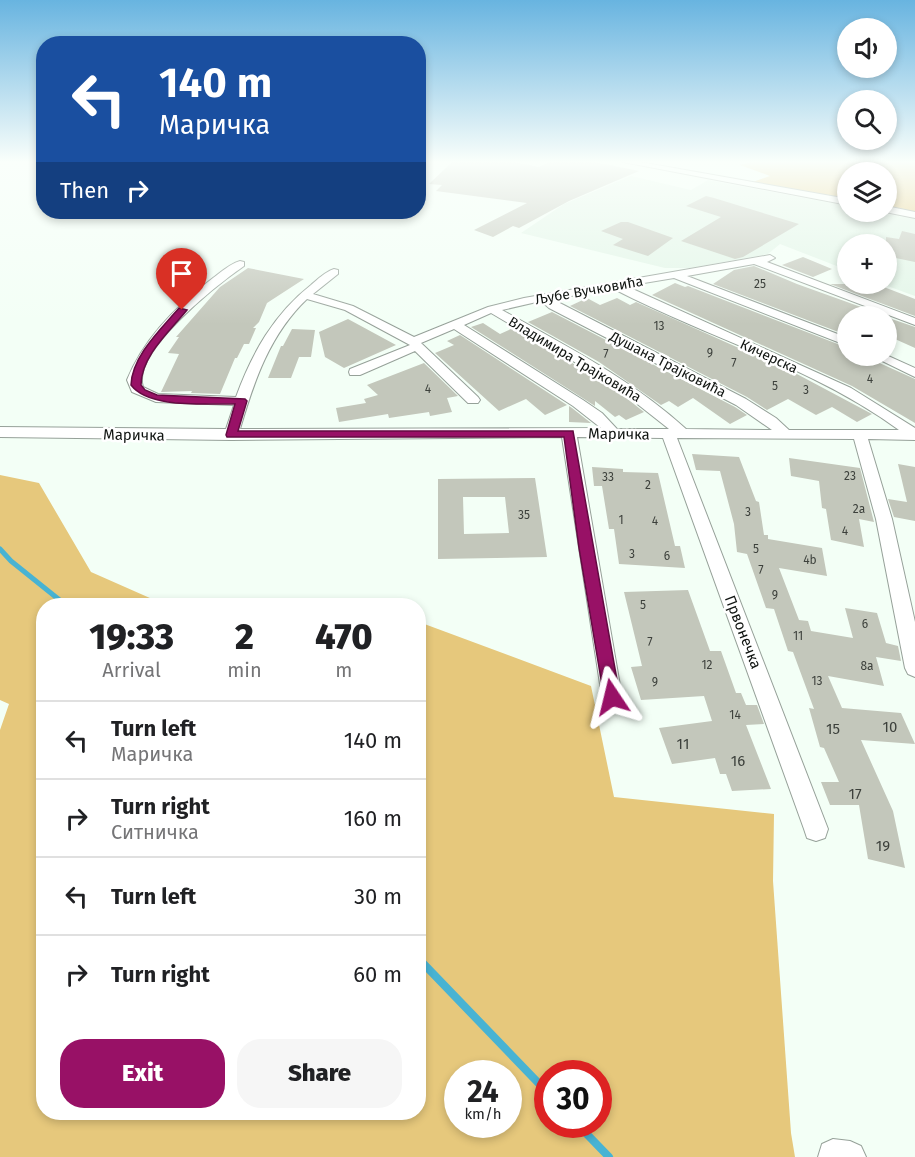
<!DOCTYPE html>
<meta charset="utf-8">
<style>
:root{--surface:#fff;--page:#f6f6f6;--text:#202124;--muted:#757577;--line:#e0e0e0;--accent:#981166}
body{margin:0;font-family:"Fira Sans",sans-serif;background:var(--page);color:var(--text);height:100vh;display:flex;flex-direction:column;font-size:22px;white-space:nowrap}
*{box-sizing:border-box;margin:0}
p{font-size:20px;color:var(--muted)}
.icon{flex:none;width:33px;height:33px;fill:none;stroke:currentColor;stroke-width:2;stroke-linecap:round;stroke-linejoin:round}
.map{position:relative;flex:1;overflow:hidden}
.details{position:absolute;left:36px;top:598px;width:390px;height:522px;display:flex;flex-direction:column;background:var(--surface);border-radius:24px;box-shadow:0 3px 9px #0003}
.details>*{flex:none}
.banner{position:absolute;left:36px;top:36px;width:390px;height:183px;border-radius:24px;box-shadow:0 3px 9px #0003;background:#1a4fa0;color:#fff;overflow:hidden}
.buttons{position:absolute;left:837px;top:18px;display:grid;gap:12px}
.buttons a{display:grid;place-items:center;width:60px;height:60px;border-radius:50%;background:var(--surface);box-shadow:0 3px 9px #0003;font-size:30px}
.speed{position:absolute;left:444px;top:1060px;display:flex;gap:12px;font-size:30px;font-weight:700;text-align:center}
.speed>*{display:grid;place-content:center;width:78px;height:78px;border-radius:50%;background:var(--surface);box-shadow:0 3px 9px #0003;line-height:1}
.speed small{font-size:15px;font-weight:400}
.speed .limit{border:9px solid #d22;background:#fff;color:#111}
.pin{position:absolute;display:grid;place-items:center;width:51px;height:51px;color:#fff;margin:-62px -26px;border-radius:50% 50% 50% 0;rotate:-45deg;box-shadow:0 0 6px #0007}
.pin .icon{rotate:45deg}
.me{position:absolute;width:66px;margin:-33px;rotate:350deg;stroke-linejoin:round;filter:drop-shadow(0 0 4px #0008)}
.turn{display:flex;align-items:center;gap:21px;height:126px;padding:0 24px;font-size:27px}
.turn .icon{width:78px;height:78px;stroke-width:2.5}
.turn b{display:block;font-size:42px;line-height:51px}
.then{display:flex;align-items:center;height:57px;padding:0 24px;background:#0003;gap:12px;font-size:22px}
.eta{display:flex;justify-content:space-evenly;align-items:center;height:102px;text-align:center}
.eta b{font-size:36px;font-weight:800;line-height:42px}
.button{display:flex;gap:12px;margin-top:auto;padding:12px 24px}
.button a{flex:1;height:69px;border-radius:24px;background:var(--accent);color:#fff;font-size:24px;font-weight:800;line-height:69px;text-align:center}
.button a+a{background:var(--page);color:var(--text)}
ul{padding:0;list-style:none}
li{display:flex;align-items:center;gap:18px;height:78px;padding:0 24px;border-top:2px solid var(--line)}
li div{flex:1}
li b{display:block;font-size:22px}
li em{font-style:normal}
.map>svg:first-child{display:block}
</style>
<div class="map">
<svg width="915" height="1157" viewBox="0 0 915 1157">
<rect width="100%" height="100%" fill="#f3fff6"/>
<path fill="#e2f5e7" d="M631 176 691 190 708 180 847 206 848 212H875L915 219V296L882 284H886V244H848L847 270 780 244 768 254 690 268H665L521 233 564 204Z"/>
<path fill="#e6c87c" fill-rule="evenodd" d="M752 162H915V212L887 207 886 172H848L847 200 750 183 770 176 740 165Z
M0 475 39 483 91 572 168 606H44V1113H418L419 622 591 686 614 797 774 814 773 881 791 1133 795 1157H0V730L9 704 0 700ZM458 1074H508V1125H458ZM548 1074H598V1125H548Z"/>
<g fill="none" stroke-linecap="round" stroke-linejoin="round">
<path stroke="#48b3d3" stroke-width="5" d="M0 549 11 561 67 606"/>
<path stroke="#48b3d3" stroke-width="8" d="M418 958 548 1093
M578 1125 609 1157"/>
</g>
<path fill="#c3c7bb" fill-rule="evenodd" d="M452 162H514L539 167 549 162H595L639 171 569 201 519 228 513 226 493 237 474 230 527 203 436 191 442 185 429 184Z
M706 196 714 198 799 224 743 257 735 259 681 241 721 217 686 206Z
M621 222H628L673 238 648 256 613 245 623 239 601 231Z
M902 231 915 234V262L886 256V237L899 239Z
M803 257 832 269 813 277 782 265Z
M754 266 797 284 886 316H848L841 333 713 284 734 270Z
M248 268 304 279 267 303 259 322 253 328H256L249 344H244L237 358H235L220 394 191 393 192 391 161 392 179 354 168 353 179 337H176L220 287Z
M675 283 685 287 688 286 848 348V356H864L915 379V423L852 386 652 295Z
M830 284H876L915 299V316Z
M587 298 600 305 617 298 630 305 636 302 795 373 872 414 857 422 832 407 816 415 788 399 767 410 747 397 570 306Z
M552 312 735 407 747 415 730 424 693 398 678 407 669 401 661 405 599 362 528 322Z
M886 317 915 327V348L886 335Z
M348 319 396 345 344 368 325 357 319 332Z
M483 323 500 334 513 328 611 386 644 412 626 420 619 415 615 417 595 401V406L471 327Z
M292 329 315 330 311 357H299L291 378H268L281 346H283Z
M460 335 567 405 545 415 526 399 499 411 435 353 454 345 447 341Z
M424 363 458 396 447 398 452 412 430 416 429 412 389 418 388 414 339 422 336 408 366 403 364 399 378 395 367 385Z
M569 406 572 408 591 423 569 422Z
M692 454 739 457 756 501 759 502 764 535H768V539L822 548 827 576 779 568 799 620 808 621 811 631 853 638 845 608 877 613 886 643 898 646 901 661 876 657 884 686 828 676 842 708 901 713 915 744 861 740 893 811 905 868 868 859 859 805H830L821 782H839L824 748 820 747 809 708 814 709 793 652 788 651 774 609 766 608 747 554 737 552 734 524 720 471 696 470Z
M789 458 860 468 874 522 859 519 864 547 831 540 826 509 822 508 819 481 791 476Z
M898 464 915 467V521L894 517 888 499 907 502Z
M592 467 623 469V472L658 473 675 546H680L685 568 619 564 614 529H609L602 486H594Z
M535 478 547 557 438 559V479ZM463 497H505L509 533 464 534Z
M688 590 710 651H721L736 693H741L746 705H757L764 724 746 725 771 789 732 791 726 774H720L715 758 672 764 659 728 712 721 704 696 641 700 631 667 642 666 624 592Z"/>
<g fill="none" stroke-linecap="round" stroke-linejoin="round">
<g stroke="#96a199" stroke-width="2">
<path id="minor" d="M623 162H640L848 199V205Z
M886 206 915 212V218L885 212Z
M770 255 775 258 767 262 915 318V325L754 264 687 276 848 338V346L674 278 626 286 851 388 915 428V440L868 439 892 519 915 622V677L908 674 905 668 876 519 854 439 677 438 828 829 825 838 816 841 807 838 804 829 663 438 577 437 622 697 619 704 612 707 605 704 602 697 562 437 231 440 0 437V427L226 429 234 405 156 402 132 392 127 380C144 338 177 305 213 278 221 272 230 264 240 261L244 262V266C218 284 131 352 143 387L158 394 236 397C252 353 274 314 311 285 318 279 325 272 334 269L338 270V274L313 294 353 306 414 337 488 307 524 298ZM614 289C708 338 813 367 899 430H789L776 418 746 399 552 299ZM307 299 345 310 410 345 350 369 349 372 350 375H360L415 351 468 403H478L480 400 478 397 421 343 454 329 573 406 601 428 240 429C254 381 270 334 307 299ZM541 301 549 308 736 405 772 430 686 429C631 379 566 346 502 310ZM491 313 612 384 669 429H617L602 413 583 400 464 325Z
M886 355 915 368V377L872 356Z
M833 1139 850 1141 861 1146 866 1157H818L822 1144Z"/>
</g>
<use href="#minor" fill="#fff" fill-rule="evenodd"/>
</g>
<linearGradient id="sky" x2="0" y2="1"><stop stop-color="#68b4e0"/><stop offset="0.5" stop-color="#fafffb"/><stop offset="1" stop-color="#fafffb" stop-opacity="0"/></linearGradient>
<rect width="915" height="324" fill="url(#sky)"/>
<path fill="#981166" stroke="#630b42" stroke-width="1.5" d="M179 308 187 310C170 331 141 356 141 385L145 390 157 395 245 399 247 401 238 431H573L620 697 618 702 612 704 607 702 604 697 579 548 564 437H227L226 435 235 404C206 403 149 409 131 385 132 356 161 329 179 308Z"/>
<g text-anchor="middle" stroke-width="5" stroke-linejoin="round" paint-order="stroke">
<g font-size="12" fill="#3d413c">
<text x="760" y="288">25</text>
<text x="659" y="330">13</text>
<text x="710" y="357">9</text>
<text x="606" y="358">7</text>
<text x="734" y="367">7</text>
<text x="870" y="383">4</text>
<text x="775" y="390">5</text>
<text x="428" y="393">4</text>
<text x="806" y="394">3</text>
<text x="850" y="480">23</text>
<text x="608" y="481">33</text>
<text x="648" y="489">2</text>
<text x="859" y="513">2a</text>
<text x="748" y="516">3</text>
<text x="524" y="519">35</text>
<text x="621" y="524">1</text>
<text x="655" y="525">4</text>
<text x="845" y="535">4</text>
<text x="756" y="553">5</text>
<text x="632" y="558">3</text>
<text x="667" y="560">6</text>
<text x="810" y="564">4b</text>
<text x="761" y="574">7</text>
<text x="775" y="599">9</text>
<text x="643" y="609">5</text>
<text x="865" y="628">6</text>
<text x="798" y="640">11</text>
<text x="650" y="646">7</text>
<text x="707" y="669">12</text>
<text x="867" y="670">8a</text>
<text x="817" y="685">13</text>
<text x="655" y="686">9</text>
<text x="735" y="719">14</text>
</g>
<g font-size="14" fill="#101411" stroke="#fff">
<text transform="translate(589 290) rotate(-10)" y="5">Љубе Вучковића</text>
<text transform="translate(769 356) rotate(25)" y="5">Кичерска</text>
<text transform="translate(575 359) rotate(31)" y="5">Владимира Трајковића</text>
<text transform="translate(668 364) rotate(27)" y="5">Душана Трајковића</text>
</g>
<g font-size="15" fill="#101411" stroke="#fff">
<text transform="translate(619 434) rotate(1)" y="5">Маричка</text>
<text transform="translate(134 435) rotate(1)" y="5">Маричка</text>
<text transform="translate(743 632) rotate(69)" y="5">Првонечка</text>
</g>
<g font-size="15" fill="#3d413c">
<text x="890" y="732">10</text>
<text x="833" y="734">15</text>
<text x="683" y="749">11</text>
<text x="738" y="766">16</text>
<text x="855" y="799">17</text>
<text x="883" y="851">19</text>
</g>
</g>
</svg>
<div class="buttons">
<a><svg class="icon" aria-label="sound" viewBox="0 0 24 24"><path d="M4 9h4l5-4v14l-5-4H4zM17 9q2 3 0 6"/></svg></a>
<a><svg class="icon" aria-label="search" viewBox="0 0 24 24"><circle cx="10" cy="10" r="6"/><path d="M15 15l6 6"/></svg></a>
<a><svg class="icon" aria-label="layers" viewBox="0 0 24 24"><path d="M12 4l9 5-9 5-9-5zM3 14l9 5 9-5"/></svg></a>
<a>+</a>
<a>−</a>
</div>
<div class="speed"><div>24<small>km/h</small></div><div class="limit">30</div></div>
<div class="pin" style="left:182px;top:310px;background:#d93025"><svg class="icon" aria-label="arrive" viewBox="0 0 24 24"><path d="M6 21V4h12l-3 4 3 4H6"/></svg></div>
<svg class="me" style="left:612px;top:697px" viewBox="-20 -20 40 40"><path d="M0-17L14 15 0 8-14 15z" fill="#981166" stroke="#fff" stroke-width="4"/></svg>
<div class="banner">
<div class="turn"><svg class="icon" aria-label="left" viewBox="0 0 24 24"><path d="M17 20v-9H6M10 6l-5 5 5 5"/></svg><div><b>140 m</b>Маричка</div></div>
<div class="then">Then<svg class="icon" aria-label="right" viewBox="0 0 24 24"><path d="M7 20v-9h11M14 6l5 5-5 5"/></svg></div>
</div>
<section class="details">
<div class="eta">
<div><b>19:33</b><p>Arrival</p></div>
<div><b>2</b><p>min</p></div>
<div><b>470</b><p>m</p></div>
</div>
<ul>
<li><svg class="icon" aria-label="left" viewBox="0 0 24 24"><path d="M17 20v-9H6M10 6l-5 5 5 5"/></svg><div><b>Turn left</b><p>Маричка</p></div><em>140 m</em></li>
<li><svg class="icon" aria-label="right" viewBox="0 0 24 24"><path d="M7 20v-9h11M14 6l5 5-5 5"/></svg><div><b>Turn right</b><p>Ситничка</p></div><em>160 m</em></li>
<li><svg class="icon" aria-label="left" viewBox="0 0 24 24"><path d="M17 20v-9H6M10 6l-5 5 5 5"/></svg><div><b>Turn left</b></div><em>30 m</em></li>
<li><svg class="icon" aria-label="right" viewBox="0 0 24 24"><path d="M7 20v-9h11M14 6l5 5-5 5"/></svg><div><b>Turn right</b></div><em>60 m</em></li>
</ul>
<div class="button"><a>Exit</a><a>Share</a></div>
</section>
</div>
